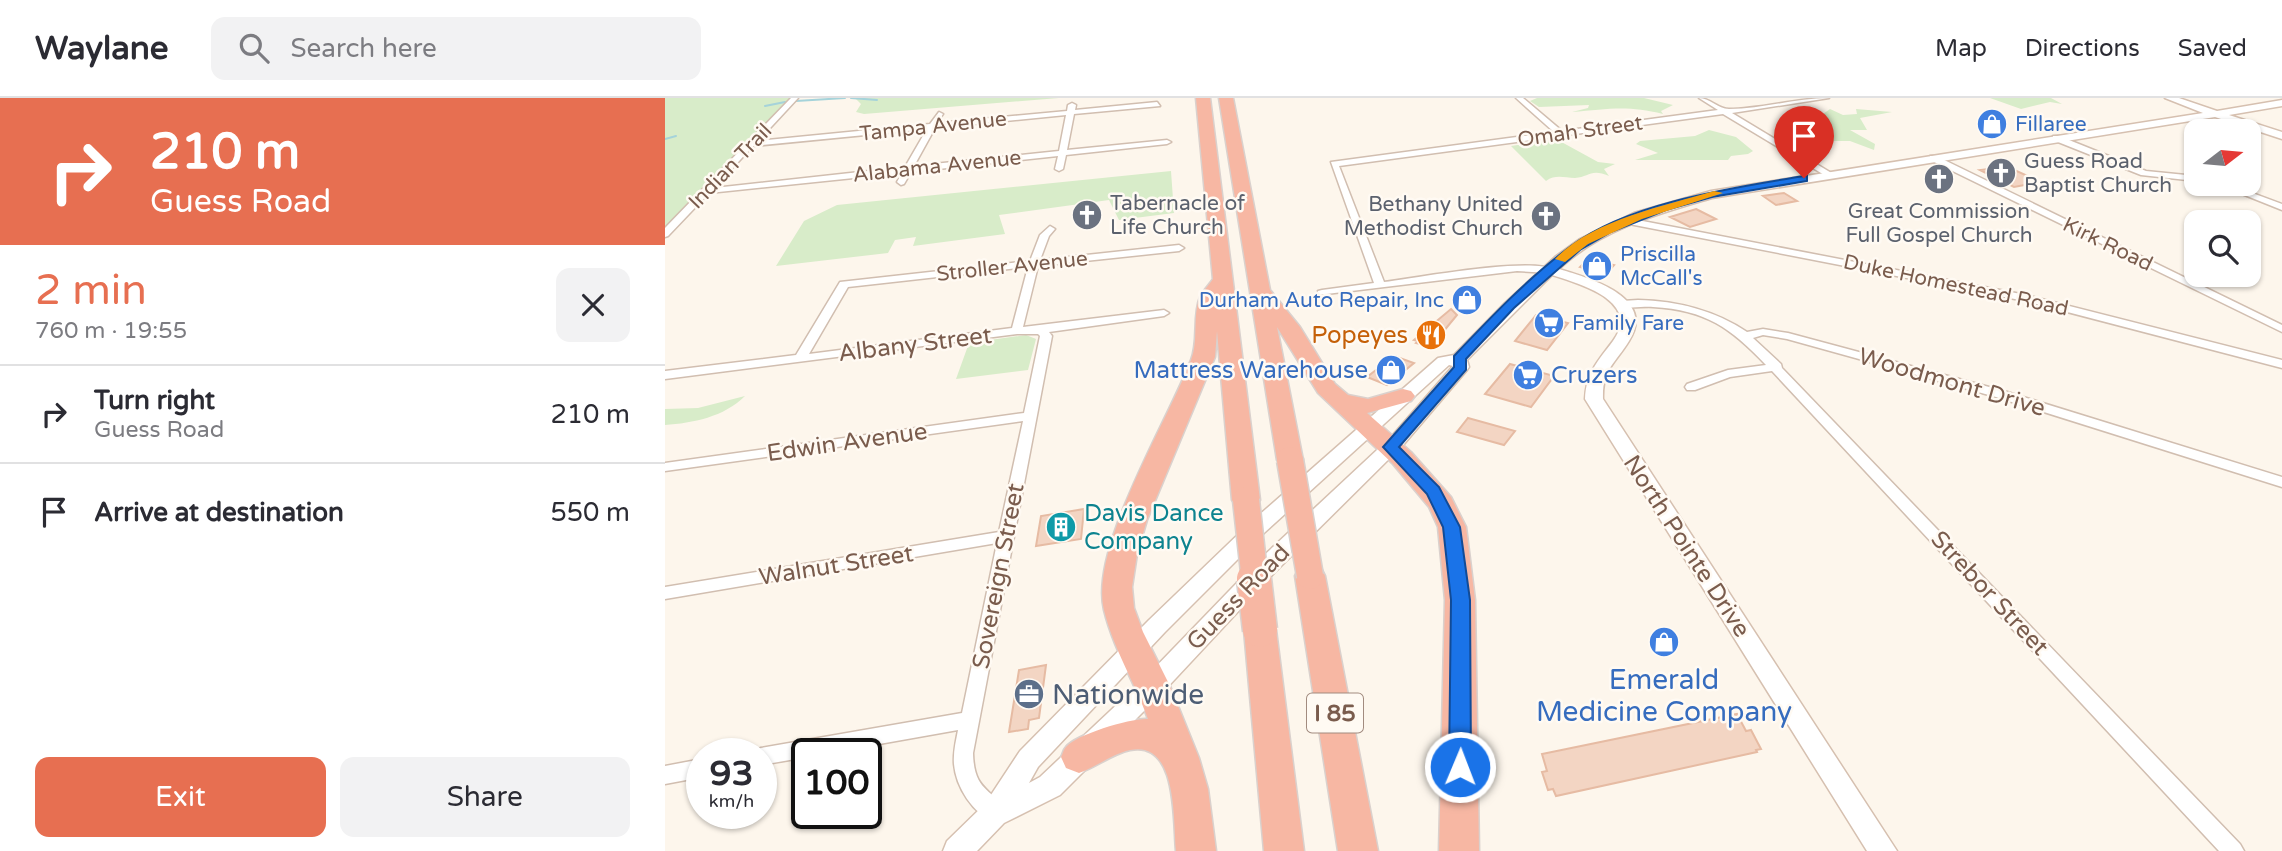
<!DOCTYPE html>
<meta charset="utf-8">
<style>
:root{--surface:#fff;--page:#f2f2f3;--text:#2b2b33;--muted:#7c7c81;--line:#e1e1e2;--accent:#e76f51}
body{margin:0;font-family:"Varela Round",sans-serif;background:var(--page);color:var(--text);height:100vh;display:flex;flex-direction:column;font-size:26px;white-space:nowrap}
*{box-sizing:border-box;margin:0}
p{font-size:23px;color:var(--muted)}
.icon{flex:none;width:38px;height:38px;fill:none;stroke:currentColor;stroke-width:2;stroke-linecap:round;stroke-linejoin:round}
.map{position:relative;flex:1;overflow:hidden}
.sheet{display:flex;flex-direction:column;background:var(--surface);width:665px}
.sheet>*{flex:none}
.guide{background:#e76f51;color:#fff;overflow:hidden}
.needle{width:46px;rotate:74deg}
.buttons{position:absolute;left:1519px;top:21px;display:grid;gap:14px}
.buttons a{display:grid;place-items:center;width:77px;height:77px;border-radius:14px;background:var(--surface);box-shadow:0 2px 5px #0004;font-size:35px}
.speed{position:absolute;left:21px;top:640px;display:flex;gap:14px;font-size:35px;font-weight:700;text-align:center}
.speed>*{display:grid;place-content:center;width:91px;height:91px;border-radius:50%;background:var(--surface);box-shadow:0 2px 5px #0004;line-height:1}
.speed small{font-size:18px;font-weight:400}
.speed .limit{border:4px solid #111;border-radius:10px;background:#fff;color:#111}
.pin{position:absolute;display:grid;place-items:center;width:60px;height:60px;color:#fff;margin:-72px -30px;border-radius:50% 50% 50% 0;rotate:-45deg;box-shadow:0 0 7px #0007}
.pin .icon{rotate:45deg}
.me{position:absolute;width:77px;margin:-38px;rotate:1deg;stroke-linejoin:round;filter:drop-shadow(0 0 5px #0008)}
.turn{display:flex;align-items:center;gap:24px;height:147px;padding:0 35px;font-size:32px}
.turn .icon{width:91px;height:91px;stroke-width:2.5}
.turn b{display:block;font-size:49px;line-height:60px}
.round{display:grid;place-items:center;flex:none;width:74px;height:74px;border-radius:14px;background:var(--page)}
.overview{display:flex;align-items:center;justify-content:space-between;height:119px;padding:0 35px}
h1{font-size:42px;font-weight:600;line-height:52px;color:var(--accent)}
.button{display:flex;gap:14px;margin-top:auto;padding:14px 35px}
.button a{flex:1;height:80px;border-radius:14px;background:var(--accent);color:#fff;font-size:28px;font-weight:600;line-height:80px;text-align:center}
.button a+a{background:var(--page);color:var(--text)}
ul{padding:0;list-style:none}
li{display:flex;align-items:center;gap:21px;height:98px;padding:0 35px;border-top:2px solid var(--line)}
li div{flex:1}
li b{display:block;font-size:26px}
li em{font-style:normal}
header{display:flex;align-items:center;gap:42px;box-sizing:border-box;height:98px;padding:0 35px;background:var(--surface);border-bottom:2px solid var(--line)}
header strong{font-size:33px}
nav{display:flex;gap:38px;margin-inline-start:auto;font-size:24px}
.search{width:490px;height:63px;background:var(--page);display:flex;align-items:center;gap:18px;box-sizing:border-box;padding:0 24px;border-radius:14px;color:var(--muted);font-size:26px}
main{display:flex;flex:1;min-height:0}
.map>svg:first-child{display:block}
</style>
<header>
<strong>Waylane</strong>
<div class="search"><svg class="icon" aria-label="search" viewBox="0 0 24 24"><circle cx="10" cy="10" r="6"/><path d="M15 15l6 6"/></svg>Search here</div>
<nav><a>Map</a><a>Directions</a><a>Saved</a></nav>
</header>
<main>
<section class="sheet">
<div class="guide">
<div class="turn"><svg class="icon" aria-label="right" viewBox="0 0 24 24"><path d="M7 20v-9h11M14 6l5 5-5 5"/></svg><div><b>210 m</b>Guess Road</div></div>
</div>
<div class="overview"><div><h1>2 min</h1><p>760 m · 19:55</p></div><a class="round"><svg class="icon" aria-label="close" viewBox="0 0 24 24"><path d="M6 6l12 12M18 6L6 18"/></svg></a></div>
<ul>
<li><svg class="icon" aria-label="right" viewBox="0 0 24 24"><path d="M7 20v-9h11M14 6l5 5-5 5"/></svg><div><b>Turn right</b><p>Guess Road</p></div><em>210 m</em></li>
<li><svg class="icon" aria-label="arrive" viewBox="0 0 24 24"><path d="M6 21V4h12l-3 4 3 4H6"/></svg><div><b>Arrive at destination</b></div><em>550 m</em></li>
</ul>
<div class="button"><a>Exit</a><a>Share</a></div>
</section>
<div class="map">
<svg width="1617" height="753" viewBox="0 0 1617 753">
<rect width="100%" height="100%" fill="#fdf6ec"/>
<path fill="#d8ecc9" d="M0 0H127L0 131Z
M190 0H394L199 16 191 14 196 6Z
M872 0H979L1008 7 996 13 998 16C963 7 943 11 907 14L923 10 924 7 874 9 865 3Z
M1325 0H1386L1397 6 1385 4 1356 11Z
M1165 11 1178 17 1192 16 1191 11 1227 14 1195 20 1202 32H1185L1210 46 1209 52 1185 43H1155L1137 33H1168L1165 30 1135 18 1158 16Z
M1044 32 1071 39 1088 53 1083 56 1066 58 1063 62H970L993 55 971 46 975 43 1030 38Z
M891 41 933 64 950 66 939 71 944 78C926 70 924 79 910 80 899 80 891 76 881 83L846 48Z
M506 73 509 115 454 122 444 102 334 117 340 136 248 148 251 139 230 142 223 155 111 168 139 123 172 107Z
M361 237 371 241 363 272 291 281 304 245Z
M80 298C59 319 28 325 0 327V311L33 310Z"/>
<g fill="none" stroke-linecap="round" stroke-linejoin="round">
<path stroke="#a5d3da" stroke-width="2" d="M186 0 212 2
M131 3 180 0
M100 8 120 4
M0 41 11 38"/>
</g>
<path fill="#f3d5c3" stroke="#e6bba3" stroke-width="2" d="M1332 70H1345L1376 84 1349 89 1315 72Z
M1119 95 1132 103 1111 107 1098 98Z
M1031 111 1051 121 1025 129 1005 119Z
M923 161 949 167 941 176 915 169Z
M786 211 792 217 778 234 762 248 751 245 753 243 749 242Z
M871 217 903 225 882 252 850 243Z
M729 258 749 265 722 287 702 279Z
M845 266 889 278 866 309 820 296Z
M803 320 850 333 839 347 792 334Z
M419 411 416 441 371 448 376 418Z
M381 567 374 620 364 622 363 631 344 634 354 572Z
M1072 616 1081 633 1086 632 1096 651 1091 652 1092 654 891 698 888 691 883 692 877 674 882 673 877 656Z"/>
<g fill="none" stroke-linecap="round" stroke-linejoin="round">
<g stroke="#d1beb0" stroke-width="3">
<path id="street" d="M126 0H133L93 43 265 26 274 14 278 16 272 25 402 13 403 7 407 5 411 7 410 12 492 4 495 8 409 16 402 52 502 42 506 44 502 46 401 57 398 71 394 73 390 71 393 58 246 74 239 86 236 87 232 84 237 75 44 95 3 138 0 139V130ZM401 17 394 53 249 68 270 30ZM262 31 240 69 49 90 88 48Z
M851 0H858L897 33 1053 12 1034 0C1045 0 1053 11 1064 11 1097 11 1131 0 1164 0L1067 15 1168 76 1161 78 1058 16 674 68 719 184C750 180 868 158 889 172L884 175 852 173 653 197V193L657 192 709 185 666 64 889 34Z
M1388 38H1394L1481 73 1531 78V83L1476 77 1388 42Z
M1265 58H1271L1617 227V234L1265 62Z
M1552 86H1563L1617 106V112Z
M962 120 1361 197 1617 262V270L1360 203 959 125 957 123Z
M385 128 390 131 384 138 375 162 514 147 519 150 514 153 373 168 358 229 499 212 504 215 499 218 384 234 387 238 308 655C309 696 328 688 340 715L337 722 330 724C308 716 291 689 289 666 288 654 291 643 293 632L158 656H142V659L96 667V656H88L89 653 96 650 297 615 332 445 0 501V489L334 434 358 323 0 373V365L359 315 375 238 373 236H352L0 281V273L131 257 175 184 365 163 375 137ZM363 169 347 230 144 256 183 189Z
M973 202C1013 203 1049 212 1082 234L1098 231 1123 235 1339 293 1617 379V389L1331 299 1122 241 1098 237 1088 240 1116 266 1117 270 1575 746 1579 753H1554L1107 273 1065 279 1030 292H1022L1020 289 1022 286 1063 272 1101 267C1066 230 1041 212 988 209 977 208 960 212 952 206L957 203Z
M37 661V679L0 686V668Z"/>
</g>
<g stroke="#d6c0b0" stroke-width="3">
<path id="secondary" d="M1500 0H1514L1552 13 1617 2V8L1564 17 1617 34V41L1550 19 1047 100C993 116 936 131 894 171 924 180 992 199 964 243 950 266 937 271 938 301L1232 753H1202L920 301C921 275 933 263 948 243 977 203 915 186 887 177L802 262 804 269 802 272 739 346 609 475 497 595 395 697 339 725 312 753H278L282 743 320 706 355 653 484 522 585 425 773 260 789 257 840 205 890 159 915 141 969 115 1046 93 1538 15ZM784 267 788 268 727 338 593 463 479 581 375 679 364 685 373 669 500 534 599 435Z"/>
</g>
<g stroke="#dad1cd" stroke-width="3">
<path id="highway" d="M531 0H545L595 402 591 408 581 411 571 408 567 402 552 233 550 259 482 422 472 456 467 489 469 510 478 534 505 588 534 660 543 691 551 753H511C508 722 513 642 465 652 447 656 431 669 414 675L401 670 396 659C398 656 398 652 401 649 412 636 466 620 483 621 470 585 448 550 439 512 424 450 503 323 526 262 534 243 527 218 535 199 538 193 544 187 548 181Z
M554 0H568L605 192 635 229 670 286 683 297 703 301 738 291 746 293 750 298 746 303 702 315 746 354 786 399 801 429 810 502 814 753H774L780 502 773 429 764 409 728 366 653 295 612 229 638 362 634 368 625 370 616 368 612 362Z
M645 467 656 470 660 478 713 753H673L630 478 634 470Z
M595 520 606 523 611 532 639 753H599L579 532 584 523Z"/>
</g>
<use href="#street" fill="#fff" fill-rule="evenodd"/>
<use href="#secondary" fill="#fff" fill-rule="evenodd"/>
<use href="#highway" fill="#f7b7a3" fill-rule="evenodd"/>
<g stroke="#dad1cd" stroke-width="29" stroke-linecap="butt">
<path id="highway-bridge-far1" d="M625 362 645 478
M581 402 590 483"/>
</g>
<g stroke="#dad1cd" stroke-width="37" stroke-linecap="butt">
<path id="highway-bridge" d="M589 481 595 532"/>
</g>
<use href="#highway-bridge-far1" stroke="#f7b7a3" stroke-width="26"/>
<use href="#highway-bridge" stroke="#f7b7a3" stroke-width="34"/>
</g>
<path fill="#1a73e8" stroke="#114b97" stroke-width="2" d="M1139 78H1142V83L1047 99 1001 112 946 134 915 152 849 210 801 261V272L734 349 774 389 795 429 805 502 806 669 803 676 795 679 787 676 784 669 786 502 778 429 762 396 718 349 789 269V258C826 219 863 180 906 148 965 104 1067 90 1139 78Z"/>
<path fill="#f59e0b" d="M1049 93 1058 95 977 121 923 146 900 164 890 161C927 122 999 108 1049 93Z"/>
<defs>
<g id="shop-disc" transform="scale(1.575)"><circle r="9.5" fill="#3f7fe0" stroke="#fffaf3"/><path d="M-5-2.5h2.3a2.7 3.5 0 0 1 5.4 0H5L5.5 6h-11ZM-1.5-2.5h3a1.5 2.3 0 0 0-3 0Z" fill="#fff"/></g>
<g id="church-disc" transform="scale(1.575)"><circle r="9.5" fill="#6b7280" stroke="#fffaf3"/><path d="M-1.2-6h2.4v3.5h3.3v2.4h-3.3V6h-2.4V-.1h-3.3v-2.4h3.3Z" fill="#fff"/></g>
<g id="supermarket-disc" transform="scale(1.575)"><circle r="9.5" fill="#3f7fe0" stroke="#fffaf3"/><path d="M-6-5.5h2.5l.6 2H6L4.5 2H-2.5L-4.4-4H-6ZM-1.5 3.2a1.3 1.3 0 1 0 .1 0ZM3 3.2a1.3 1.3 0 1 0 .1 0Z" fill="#fff"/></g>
<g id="restaurant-disc" transform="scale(1.575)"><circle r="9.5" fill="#e8710a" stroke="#fffaf3"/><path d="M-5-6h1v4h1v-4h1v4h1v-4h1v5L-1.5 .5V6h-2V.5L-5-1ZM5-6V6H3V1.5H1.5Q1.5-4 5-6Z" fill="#fff"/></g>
<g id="building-disc" transform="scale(1.575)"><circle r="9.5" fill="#0f9aa8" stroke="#fffaf3"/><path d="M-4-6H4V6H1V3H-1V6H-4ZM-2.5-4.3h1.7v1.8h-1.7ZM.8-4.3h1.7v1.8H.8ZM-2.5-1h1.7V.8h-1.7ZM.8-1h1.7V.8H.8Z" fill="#fff"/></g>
<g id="office-disc" transform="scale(1.575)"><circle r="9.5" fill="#5c6f8a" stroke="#fffaf3"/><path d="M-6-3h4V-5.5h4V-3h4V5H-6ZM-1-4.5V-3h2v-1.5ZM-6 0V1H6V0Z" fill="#fff"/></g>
</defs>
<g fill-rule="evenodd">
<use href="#shop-disc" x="1327" y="26"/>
<use href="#church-disc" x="1336" y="75"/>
<use href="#church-disc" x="1274" y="81"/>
<use href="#church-disc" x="422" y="117"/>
<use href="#church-disc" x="881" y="118"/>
<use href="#shop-disc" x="932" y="168"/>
<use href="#shop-disc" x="802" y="202"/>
<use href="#supermarket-disc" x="884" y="225"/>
<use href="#restaurant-disc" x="766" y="237"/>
<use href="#shop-disc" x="726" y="272"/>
<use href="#supermarket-disc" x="863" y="277"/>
<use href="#building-disc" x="396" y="429"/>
<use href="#shop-disc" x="999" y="544"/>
<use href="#office-disc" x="364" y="596"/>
</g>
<g text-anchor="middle" stroke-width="5" stroke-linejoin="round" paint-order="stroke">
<g font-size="21" fill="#366cbe" stroke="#fffaf3" text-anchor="start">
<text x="1350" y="33">Fillaree</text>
<text x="955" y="163">Priscilla<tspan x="955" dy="24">McCall's</tspan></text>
<text x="779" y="209" text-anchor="end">Durham Auto Repair, Inc</text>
<text x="907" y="232">Family Fare</text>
</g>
<g font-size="21" fill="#7a5c4d" stroke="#fffaf3">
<text transform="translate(268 28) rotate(-6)" y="7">Tampa Avenue</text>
<text transform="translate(915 33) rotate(-8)" y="7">Omah Street</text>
<text transform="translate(65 68) rotate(-46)" y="7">Indian Trail</text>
<text transform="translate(272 68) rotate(-6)" y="7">Alabama Avenue</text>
<text transform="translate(1443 146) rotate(26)" y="7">Kirk Road</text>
<text transform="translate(347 168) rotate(-6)" y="7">Stroller Avenue</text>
<text transform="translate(1291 187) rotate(12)" y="7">Duke Homestead Road</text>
</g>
<g font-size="21" fill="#5b616d" stroke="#fffaf3" text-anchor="start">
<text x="1359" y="70">Guess Road<tspan x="1359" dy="24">Baptist Church</tspan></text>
<text x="445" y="112">Tabernacle of<tspan x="445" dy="24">Life Church</tspan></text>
<text x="858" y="113" text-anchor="end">Bethany United<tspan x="858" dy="24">Methodist Church</tspan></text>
<text x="1274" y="120" text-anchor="middle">Great Commission<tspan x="1274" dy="24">Full Gospel Church</tspan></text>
</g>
<rect fill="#fffaf3" stroke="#a28b7f" stroke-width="2" x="642" y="595.5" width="56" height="39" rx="5"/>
<g font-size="23" font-weight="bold" fill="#7a5c4d">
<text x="670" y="623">I 85</text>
</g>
<g font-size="24" fill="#c56008" stroke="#fffaf3" text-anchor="end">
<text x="743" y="245">Popeyes</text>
</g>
<g font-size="24" fill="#7a5c4d" stroke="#fffaf3">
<text transform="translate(250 246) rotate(-7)" y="8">Albany Street</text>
<text transform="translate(1287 284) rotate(16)" y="8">Woodmont Drive</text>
<text transform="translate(182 344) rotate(-8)" y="8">Edwin Avenue</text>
<text transform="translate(1022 448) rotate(57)" y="8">North Pointe Drive</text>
<text transform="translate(171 467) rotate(-9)" y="8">Walnut Street</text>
<text transform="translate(333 478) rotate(-79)" y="8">Sovereign Street</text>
<text transform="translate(1325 495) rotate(47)" y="8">Strebor Street</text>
<text transform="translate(573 499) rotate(-46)" y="8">Guess Road</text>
</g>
<g font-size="24" fill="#366cbe" stroke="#fffaf3" text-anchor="end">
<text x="703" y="280">Mattress Warehouse</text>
<text x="886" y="285" text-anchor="start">Cruzers</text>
</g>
<g font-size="24" fill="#0d838f" stroke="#fffaf3" text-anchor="start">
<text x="419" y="423">Davis Dance<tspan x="419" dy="28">Company</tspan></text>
</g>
<g font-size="28" fill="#366cbe" stroke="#fffaf3">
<text x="999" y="591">Emerald<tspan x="999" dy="32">Medicine Company</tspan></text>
</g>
<g font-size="28" fill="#4e5e75" stroke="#fffaf3" text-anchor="start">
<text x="387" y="606">Nationwide</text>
</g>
</g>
</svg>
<div class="buttons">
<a><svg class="needle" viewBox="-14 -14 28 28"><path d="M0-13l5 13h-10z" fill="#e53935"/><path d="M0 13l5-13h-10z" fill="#7c7c81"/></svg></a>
<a><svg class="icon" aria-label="search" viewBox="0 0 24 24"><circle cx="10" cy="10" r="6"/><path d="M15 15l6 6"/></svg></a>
</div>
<div class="speed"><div>93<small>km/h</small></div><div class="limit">100</div></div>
<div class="pin" style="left:1139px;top:80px;background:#d93025"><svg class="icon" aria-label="arrive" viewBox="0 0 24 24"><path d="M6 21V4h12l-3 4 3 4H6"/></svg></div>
<svg class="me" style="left:795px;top:669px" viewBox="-20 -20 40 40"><circle r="17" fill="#1a73e8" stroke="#fff" stroke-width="3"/><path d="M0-11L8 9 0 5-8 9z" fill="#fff"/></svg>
</div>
</main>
